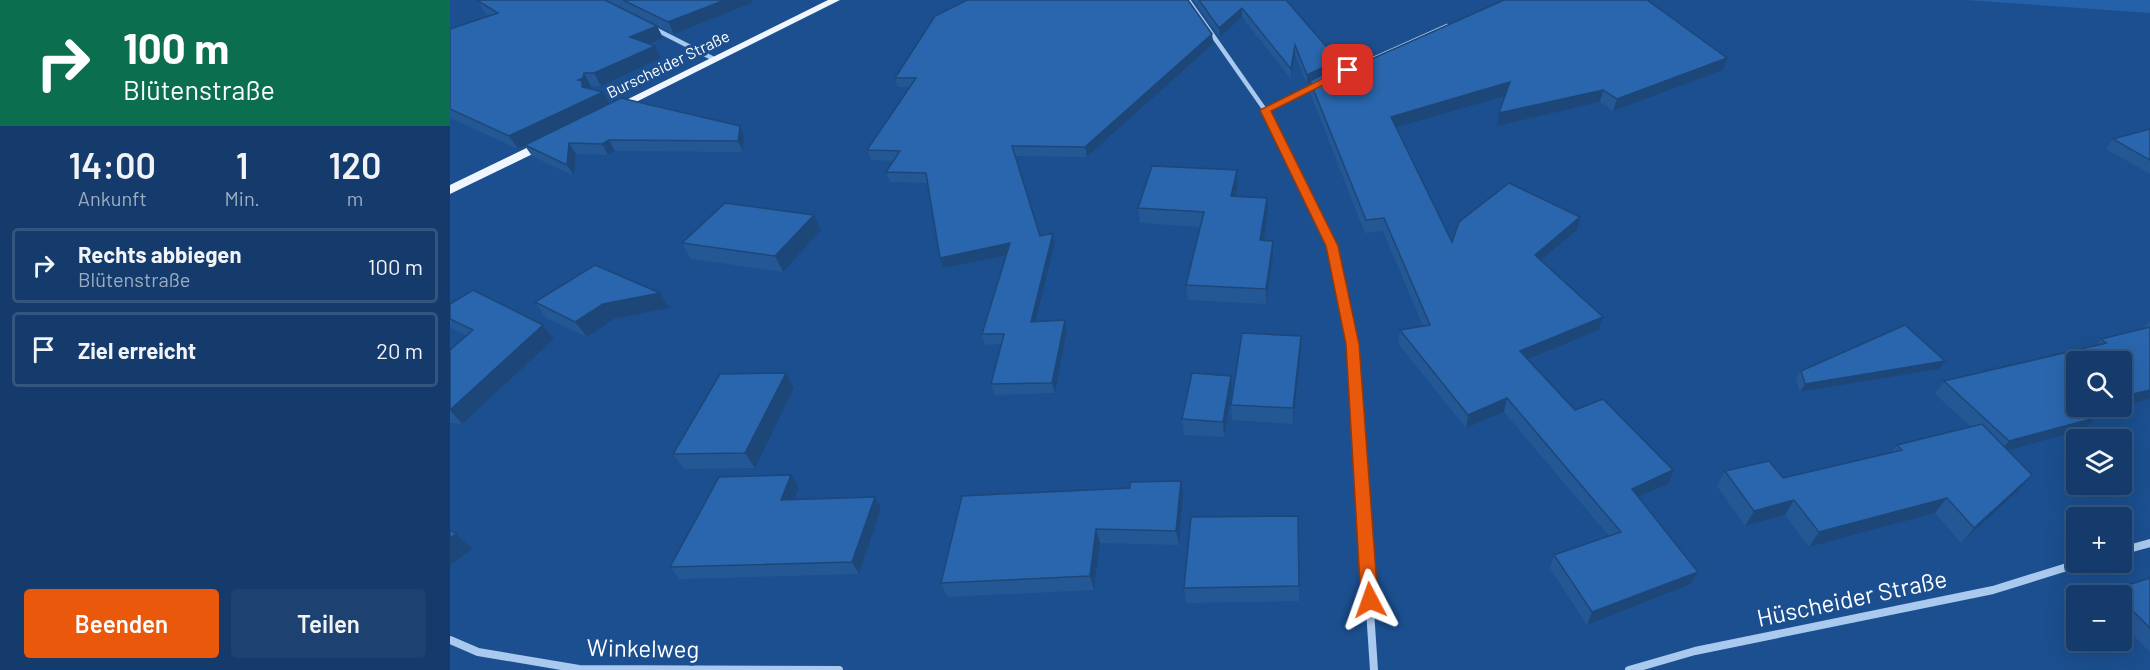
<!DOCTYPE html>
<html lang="de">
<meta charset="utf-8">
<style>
:root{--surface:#143b6b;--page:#1d4271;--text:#f1f3f6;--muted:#9dadc1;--line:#33557e;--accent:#ea580c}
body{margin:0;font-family:Barlow,sans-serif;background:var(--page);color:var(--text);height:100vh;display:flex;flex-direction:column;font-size:22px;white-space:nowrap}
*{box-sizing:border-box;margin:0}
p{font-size:20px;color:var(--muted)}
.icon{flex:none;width:33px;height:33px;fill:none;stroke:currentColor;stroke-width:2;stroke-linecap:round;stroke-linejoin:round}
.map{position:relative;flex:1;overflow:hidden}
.panel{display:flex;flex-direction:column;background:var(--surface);width:450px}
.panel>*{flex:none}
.top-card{background:#0b6e4f;color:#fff;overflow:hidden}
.controls{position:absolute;left:1616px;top:351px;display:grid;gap:12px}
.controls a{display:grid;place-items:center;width:66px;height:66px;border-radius:6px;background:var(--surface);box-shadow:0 6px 24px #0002,0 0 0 2px var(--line);font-size:30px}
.pin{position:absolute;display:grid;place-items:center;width:51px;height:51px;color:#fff;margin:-26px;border-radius:12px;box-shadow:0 3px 9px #0006}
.me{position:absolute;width:66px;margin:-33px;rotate:356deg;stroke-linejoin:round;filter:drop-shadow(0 0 4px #0008)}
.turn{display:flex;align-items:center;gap:21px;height:126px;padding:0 24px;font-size:27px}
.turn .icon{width:78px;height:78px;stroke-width:2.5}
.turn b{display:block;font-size:42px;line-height:51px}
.eta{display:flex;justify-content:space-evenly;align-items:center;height:102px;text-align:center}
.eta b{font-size:36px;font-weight:600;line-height:42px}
.action{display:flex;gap:12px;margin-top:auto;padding:12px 24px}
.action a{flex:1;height:69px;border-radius:6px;background:var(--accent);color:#fff;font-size:24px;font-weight:600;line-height:69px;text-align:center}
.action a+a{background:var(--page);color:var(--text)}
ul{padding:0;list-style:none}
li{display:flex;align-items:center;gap:18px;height:75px;margin:0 12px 9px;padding:0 12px;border:3px solid var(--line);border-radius:6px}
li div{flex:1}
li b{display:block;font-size:22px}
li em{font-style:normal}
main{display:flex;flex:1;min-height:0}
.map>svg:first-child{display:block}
</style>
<main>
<section class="panel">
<div class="top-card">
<div class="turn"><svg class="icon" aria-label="right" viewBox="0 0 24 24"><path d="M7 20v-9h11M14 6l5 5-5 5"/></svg><div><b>100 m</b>Blütenstraße</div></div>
</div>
<div class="eta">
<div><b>14:00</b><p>Ankunft</p></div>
<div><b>1</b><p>Min.</p></div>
<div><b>120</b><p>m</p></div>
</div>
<ul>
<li><svg class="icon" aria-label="right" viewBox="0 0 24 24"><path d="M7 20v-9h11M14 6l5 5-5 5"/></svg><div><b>Rechts abbiegen</b><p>Blütenstraße</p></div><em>100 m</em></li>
<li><svg class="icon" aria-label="arrive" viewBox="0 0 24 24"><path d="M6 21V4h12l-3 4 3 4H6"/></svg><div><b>Ziel erreicht</b></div><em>20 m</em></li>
</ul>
<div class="action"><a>Beenden</a><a>Teilen</a></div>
</section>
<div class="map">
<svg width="1700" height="670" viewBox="0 0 1700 670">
<rect width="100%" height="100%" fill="#1b4f8f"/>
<path fill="#2461a8" d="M1516 0H1700V13Z"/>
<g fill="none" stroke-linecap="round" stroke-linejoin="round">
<path stroke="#a9c9ee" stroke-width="4.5" d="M738 0 815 110 845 170
M203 28 264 59
M894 72 997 26
M815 110 866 85"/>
<path stroke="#a9c9ee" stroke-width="5" d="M844 169 882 246 902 344 905 389"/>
<path stroke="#a9c9ee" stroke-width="8" d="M905 387 924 670
M1671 551 1700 543
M0 640 28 652 129 669 389 670
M1179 670 1245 651 1543 590 1633 562"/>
<path fill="#f0f6ff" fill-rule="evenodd" d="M378 0H390L166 112H158L156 110Z
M95 139 99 140V146L0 194V185Z"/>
</g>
<path fill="#245895" d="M32 0H301L302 3 224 34 170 8 207 26 213 38 199 44 211 58 151 86H141L140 89 153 92 160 104 294 137 293 152 165 151 158 155 126 154 124 176 82 156 75 146 68 149 0 118V29L40 16 35 13 28 1Z
M743 0H836L888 60V67L899 69 1273 70 1163 111 1150 102 1047 126 1049 113 1055 95 946 127 1002 242 1130 217 1127 230 1091 261 1149 330 1078 360 1125 410 1218 484 1188 497 1248 572 1241 584 1137 625 1100 568 1104 555 1159 536 1054 412 1016 428 948 343 950 330 973 326 933 231 915 233 860 93V83L857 84 845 55 841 79 792 17 770 37Z
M762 34 763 44 637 157 565 156 590 236 605 243 586 322 617 330 605 393 544 395 541 384 551 344 535 345 532 334 556 255 493 268 478 183 440 182 436 172 444 161 421 160 417 150 459 87H448L445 78Z
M1700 129V174L1656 149 1663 139Z
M787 170 788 185 785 197 818 213 813 241H823V256L816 304 738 300 736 285 750 227 690 223 688 208Z
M371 230 333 272 241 259 232 243Z
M210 293 220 308 164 319 137 337 96 318 85 302Z
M0 304 93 325 104 339 12 424 0 423V350L17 336 0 327Z
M1700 322V399L1671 406V362L1626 406H1670L1640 414 1645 418 1634 430 1558 451 1582 475 1569 490 1511 543 1485 513 1359 547 1335 515 1295 526 1267 486 1275 471 1333 478 1441 453 1447 445 1521 427 1485 394 1494 381 1646 346 1651 339 1694 328 1698 323Z
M851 352 843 424 782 420 781 405Z
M1489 369 1350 392 1346 379 1351 371Z
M336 373 344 388 305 468 234 469 223 454Z
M782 391 774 437 734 435 732 419Z
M349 488 344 500 431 509 409 574 230 579 220 567Z
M733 495 729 545 650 543 644 590 497 597 491 583Z
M848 516 849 601 736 603 734 588Z
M1700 578V652L1671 623V596H1655L1662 590Z"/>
<path fill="#1d4779" d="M275 0H301L302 3 224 34 218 22Z
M792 8V17L770 37 769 28Z
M207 26 213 38 186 49 180 37Z
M762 34 763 44 637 157 635 147Z
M845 45V55L841 79V69Z
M205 46 211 58 151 86 144 73Z
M1277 58 1273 70 1163 111 1167 99Z
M888 60V69L860 81V83L857 84V75Z
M134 73 141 86 140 91 153 92 160 104 68 149 59 136 128 80Z
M1060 82 1058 95 940 129 941 117Z
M1153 90 1150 102 1047 126 1049 113Z
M290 126 294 137 293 152 288 141Z
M159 140 165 151 158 155 152 144Z
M119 143 126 154 124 176 117 165Z
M787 170 788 185 782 211 781 196Z
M817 198 818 213 811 256 810 240Z
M364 215 371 230 333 272 325 256Z
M1130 217 1127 230 1082 268 1085 255Z
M603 233 605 243 583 333 581 322Z
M823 241V256L816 304V289Z
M560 243 563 254 493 268 490 258Z
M210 293 220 308 164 319 137 337 125 322 153 304Z
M1153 317 1149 330 1067 364 1070 351Z
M615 320 617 330 605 393 602 383Z
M93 325 104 339 12 424 0 410Z
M851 336V352L843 424V408Z
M1495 361 1489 369 1350 392 1355 384Z
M336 373 344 388 305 468 295 453Z
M781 376 782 391 774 437 773 422Z
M1700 390V399L1671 406V397Z
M1057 398 1054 412 1016 428 1018 415Z
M1632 406H1670L1621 419Z
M1645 418 1634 430 1549 453 1559 441Z
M1223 470 1218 484 1176 502 1182 489Z
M341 475 349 488 339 512 331 500Z
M1582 475 1569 490 1511 543 1524 528Z
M731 481 733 495 729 545 726 531Z
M425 497 431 509 409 574 402 562Z
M1497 498 1485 513 1359 547 1369 532Z
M1344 500 1335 515 1295 526 1304 511Z
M646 529 650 543 644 590 640 576Z
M6 534 22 549 0 565V538Z
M1248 572 1241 584 1137 625 1142 612Z"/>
<path fill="#2a66ad" stroke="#1d4779" stroke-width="1.5" d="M32 0H155L207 26 180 37 205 46 144 73H134L133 78 128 80 132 81V87L153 92 59 136 0 109V29L48 13 28 1Z
M173 0H275L218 22Z
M517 0H738L762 34 635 147 562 146 590 236 603 233 581 322 615 320 602 383 541 384 554 334H532L560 243 490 258 476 173 436 172 450 151 417 150 466 78H445L485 16Z
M749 0H836L888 60 857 75 845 45 841 69 792 8 769 28Z
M1054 0H1197L1277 58 1167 99 1153 90 1049 113 1060 82 941 117 1002 242 1009 222 1059 183 1130 217 1085 255 1153 317 1070 351 1125 410 1153 399 1223 470 1182 489 1248 572 1142 612 1104 555 1171 532 1057 398 1018 415 950 330 980 325 934 218 916 220 860 81 894 64 899 69Z
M171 98 290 126 288 141 159 140 152 144 119 143 117 165 75 145Z
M1700 129V160L1663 139Z
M702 166 787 170 781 196 817 198 810 240 823 241 816 289 736 285 754 212 688 208Z
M275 203 364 215 325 256 232 243Z
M145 265 210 293 153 304 125 322 85 302Z
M23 290 93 325 0 410V350L23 330 0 319V304Z
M1455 325 1495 361 1355 384 1351 371Z
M1700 327V390L1671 397V362H1626V406H1632L1645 418 1559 441 1494 381 1656 343 1651 339Z
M792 333 851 336 843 408 781 405Z
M336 373 295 453 223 454 270 374Z
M742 373 781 376 773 422 732 419Z
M1532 424 1582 475 1524 528 1497 498 1369 532 1344 500 1304 511 1275 471 1319 461 1333 478 1452 450 1447 445Z
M341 475 331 500 425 497 402 562 220 567 269 477Z
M731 481 726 531 646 529 640 576 491 583 512 496 680 488V482Z
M848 516 849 586 734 588 741 517Z
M0 530 6 534 0 538Z
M1700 578V628L1671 599V596H1667L1662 590Z"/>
<path fill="#ea580c" stroke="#983908" stroke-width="1.5" d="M894 68 903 70 821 111 888 246 909 344 928 600 926 606 920 608 913 606 911 600 896 344 876 246 810 110Z"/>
<g text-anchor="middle" stroke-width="6" stroke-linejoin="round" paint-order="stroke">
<g font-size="16" fill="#fff" stroke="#1b4f8f">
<text transform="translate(218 64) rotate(-26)" y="6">Burscheider Straße</text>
</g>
<g font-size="24" fill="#fff" stroke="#1b4f8f">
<text transform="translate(1402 599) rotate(-12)" y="8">Hüscheider Straße</text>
<text transform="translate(193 649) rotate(1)" y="8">Winkelweg</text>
</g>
</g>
</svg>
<div class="controls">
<a><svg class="icon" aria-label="search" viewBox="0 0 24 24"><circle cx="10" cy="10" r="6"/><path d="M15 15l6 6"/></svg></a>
<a><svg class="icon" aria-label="layers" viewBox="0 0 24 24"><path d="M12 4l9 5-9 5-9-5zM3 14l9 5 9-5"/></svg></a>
<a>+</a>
<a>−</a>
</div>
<div class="pin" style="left:898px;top:70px;background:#d93025"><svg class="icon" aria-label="arrive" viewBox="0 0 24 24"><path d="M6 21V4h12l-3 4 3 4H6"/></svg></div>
<svg class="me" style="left:920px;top:600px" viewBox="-20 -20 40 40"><path d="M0-17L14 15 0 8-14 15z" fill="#ea580c" stroke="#fff" stroke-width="4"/></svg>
</div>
</main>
